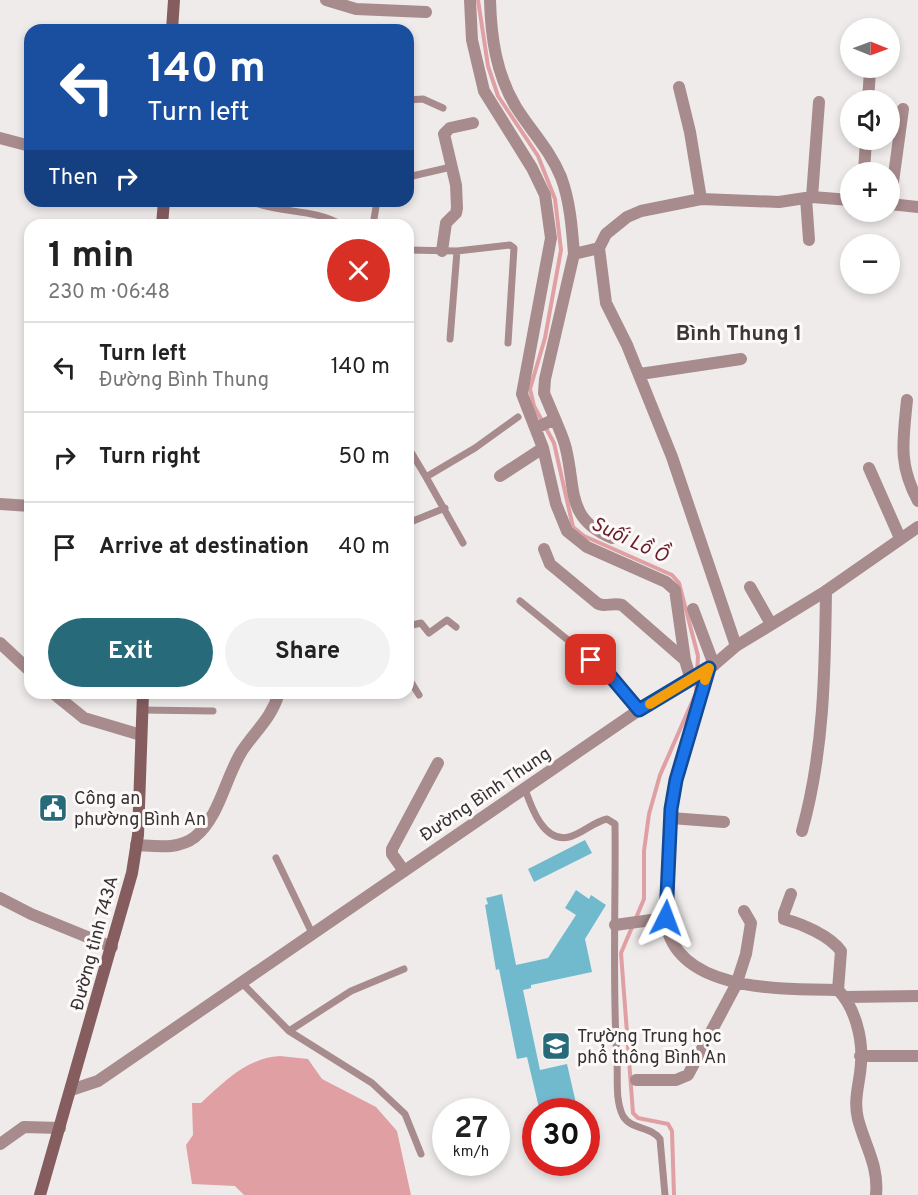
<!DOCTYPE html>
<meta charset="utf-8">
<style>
:root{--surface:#fff;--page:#f2f2f2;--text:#222;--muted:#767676;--line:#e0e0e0;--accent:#276b7b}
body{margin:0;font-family:Overpass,sans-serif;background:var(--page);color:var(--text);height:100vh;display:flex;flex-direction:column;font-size:22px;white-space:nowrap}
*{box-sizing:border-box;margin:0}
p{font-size:20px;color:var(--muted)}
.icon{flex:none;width:33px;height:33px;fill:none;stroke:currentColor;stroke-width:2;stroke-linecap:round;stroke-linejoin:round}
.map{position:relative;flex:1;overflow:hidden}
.sheet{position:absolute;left:24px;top:219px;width:390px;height:480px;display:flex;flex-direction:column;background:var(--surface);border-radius:18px;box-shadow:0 3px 9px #0003}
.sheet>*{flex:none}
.guide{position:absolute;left:24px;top:24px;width:390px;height:183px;border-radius:18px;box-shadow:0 3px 9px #0003;background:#1a4fa0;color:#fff;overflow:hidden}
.needle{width:39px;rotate:91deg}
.tools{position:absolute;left:840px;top:18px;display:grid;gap:12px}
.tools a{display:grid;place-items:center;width:60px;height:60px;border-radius:50%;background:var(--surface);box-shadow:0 3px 9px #0003;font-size:30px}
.speed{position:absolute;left:432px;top:1098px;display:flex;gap:12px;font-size:30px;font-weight:700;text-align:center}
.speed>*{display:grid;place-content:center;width:78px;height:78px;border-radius:50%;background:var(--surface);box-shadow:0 3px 9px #0003;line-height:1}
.speed small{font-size:15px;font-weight:400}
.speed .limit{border:9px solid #d22;background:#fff;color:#111}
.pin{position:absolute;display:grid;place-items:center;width:51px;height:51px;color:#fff;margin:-26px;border-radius:12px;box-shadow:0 3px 9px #0006}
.me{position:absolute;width:66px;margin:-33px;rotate:3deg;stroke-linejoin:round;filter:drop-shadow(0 0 4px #0008)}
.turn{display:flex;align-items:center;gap:21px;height:126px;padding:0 24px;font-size:27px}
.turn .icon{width:78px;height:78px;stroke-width:2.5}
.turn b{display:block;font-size:42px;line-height:51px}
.then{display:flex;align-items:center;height:57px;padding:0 24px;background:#0003;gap:12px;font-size:22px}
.round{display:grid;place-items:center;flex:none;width:63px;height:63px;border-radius:32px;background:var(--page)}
.headline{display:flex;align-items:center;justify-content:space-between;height:102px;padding:0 24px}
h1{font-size:36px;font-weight:700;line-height:45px}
.cta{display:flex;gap:12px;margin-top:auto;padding:12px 24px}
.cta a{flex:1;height:69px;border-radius:36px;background:var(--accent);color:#fff;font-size:24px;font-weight:700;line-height:69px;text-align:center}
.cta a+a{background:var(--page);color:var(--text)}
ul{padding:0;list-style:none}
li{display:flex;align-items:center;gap:18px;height:90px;padding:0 24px;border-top:2px solid var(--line)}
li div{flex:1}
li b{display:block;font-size:22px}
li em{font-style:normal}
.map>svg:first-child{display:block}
</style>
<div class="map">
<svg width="918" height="1195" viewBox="0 0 918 1195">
<rect width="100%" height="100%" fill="#efebeb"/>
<path fill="#e09fa3" d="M280 1056 308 1059 322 1079 376 1107 397 1131 411 1195H244L235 1186 192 1184 186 1145 193 1135 192 1103H201C225 1081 247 1058 280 1056Z"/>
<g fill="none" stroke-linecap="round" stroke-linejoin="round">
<path stroke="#e09fa3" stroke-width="4" d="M478 0 488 66 498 96 538 156 555 199 561 250 545 338 530 389 534 406 554 443 573 527 584 536 672 575 679 583 698 656 696 693 660 775 649 814 644 851V899L621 953 633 1113 638 1118 668 1124 672 1131 674 1195"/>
</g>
<path fill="#71bacd" d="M585 840 592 853 534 882 528 869Z
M576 890 589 899 591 895 606 905 585 939 592 972 531 985V988L523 990 540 1070 567 1064 578 1112H540L527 1057 517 1059 499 969 496 970 485 905 488 904 486 898 502 894 516 965 548 958 576 915 565 908Z"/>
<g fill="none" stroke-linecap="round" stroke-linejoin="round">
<path stroke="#a88b8c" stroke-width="7" d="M408 100 423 99 443 108
M408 177 451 167
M250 201C280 214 314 208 342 225
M373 225 377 201
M408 250 457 251 510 245 514 248 508 343
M450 339 457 251
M408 447 426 477 475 448 518 417
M426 477 463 543
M408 523 445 508
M520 601 607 672 639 710
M408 626 421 623 429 633 447 620 456 627
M408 677 419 695
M142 710 213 711
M525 789C531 806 543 843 569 837 582 834 593 822 607 819L615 824C616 903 612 982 617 1061 618 1079 615 1100 623 1116 631 1130 651 1126 660 1139L665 1195
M276 858 312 933
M241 982 289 1031 372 1083 405 1114 421 1154
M289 1031 351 991 404 969"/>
<path stroke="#a88b8c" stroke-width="12" d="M326 0 356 9 426 12
M470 0 472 40 484 91 532 168 545 195 551 238 522 394 543 448 556 504 567 531 587 547 666 582 675 590 685 660
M490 0C491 37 496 74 516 107 531 131 550 150 561 177 570 201 572 228 574 254
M679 87 690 132 701 199
M868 100 870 71
M903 109 890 204 918 207
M0 138 30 146
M864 172 866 140
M812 197 819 102
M806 198 809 240
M442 251 446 223 456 213 457 208 456 185 444 134 450 128 473 123
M640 374 741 359
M907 400C903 441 898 464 918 501
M555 419 544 393 545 379 574 254 599 248
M536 428 555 419C559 429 564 439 566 449 576 490 566 519 612 538
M869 468 900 538
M500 476 543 448
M0 504 30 506
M544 549 550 564 597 603C604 608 613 602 622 605L685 660 691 680
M750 587 771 624
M693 609 714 665
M0 643 30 671
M736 646 672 457 627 345 606 303 599 248 606 234 627 217 641 211 701 199 779 202 812 197 850 200
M709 668 676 780 671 809 666 924C679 993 785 989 838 990 855 1007 863 1039 861 1063 860 1083 853 1099 858 1119 865 1146 879 1166 876 1195
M53 693 84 718 141 735
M671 818 724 822
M802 831C824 752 825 672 826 591
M136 845C156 846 178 850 195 837 220 816 225 778 242 751 256 730 271 719 279 693
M404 871 392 854V849L438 763
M791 894 784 913V919C802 924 829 935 841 951L838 990
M0 898 31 914 112 947
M615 925 666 918
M845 997 918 996
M860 1056H918
M636 1080H676L688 1075 736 985 746 954 751 923 744 911
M0 1144 24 1127 60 1128"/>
<path stroke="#a88b8c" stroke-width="12" d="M71 1090 98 1081 639 710 714 665 736 646 826 591 918 527"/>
<path stroke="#855d5f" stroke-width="12" d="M172 30 174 0
M162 225 164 201
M40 1195 132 873 138 835 143 693"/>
</g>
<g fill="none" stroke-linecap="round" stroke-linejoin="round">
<g stroke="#114b97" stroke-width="15">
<path id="route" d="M591 660 607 672 639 710 709 668 676 780 671 809 666 918"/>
</g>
<use href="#route" stroke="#1a73e8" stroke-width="10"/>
<path stroke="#f59e0b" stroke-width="10" d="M650 704 709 668 705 680"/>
</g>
<defs>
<g id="civic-square" transform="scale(1.5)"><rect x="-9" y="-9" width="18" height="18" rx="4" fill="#276b7b" stroke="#fdf9f9"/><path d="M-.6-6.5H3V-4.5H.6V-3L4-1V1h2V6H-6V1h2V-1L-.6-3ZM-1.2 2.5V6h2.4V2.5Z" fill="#fff"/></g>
<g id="school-square" transform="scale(1.5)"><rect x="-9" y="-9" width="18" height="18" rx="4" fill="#276b7b" stroke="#fdf9f9"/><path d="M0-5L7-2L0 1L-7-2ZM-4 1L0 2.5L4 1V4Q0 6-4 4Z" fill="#fff"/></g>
</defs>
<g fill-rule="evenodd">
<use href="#civic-square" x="53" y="808"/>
<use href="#school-square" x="556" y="1046"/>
</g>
<g text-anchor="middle" stroke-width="6" stroke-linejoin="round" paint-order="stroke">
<g font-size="18" fill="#343232" stroke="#fdf9f9">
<text transform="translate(485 794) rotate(-34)" y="6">Đường Bình Thung</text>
<text transform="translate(94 943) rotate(-75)" y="6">Đường tỉnh 743A</text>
</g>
<g font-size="18" fill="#343232" stroke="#fdf9f9" text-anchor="start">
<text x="74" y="804">Công an<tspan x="74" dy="21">phường Bình An</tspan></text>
<text x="577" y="1042">Trường Trung học<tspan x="577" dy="21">phổ thông Bình An</tspan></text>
</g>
<g font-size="20" font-style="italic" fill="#671b27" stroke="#fdf9f9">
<text transform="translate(630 539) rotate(25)" y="7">Suối Lồ Ồ</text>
</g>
<g font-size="21" font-weight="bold" fill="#3a3737" stroke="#fdf9f9">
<text x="739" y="340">Bình Thung 1</text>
</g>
</g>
</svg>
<div class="tools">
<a><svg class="needle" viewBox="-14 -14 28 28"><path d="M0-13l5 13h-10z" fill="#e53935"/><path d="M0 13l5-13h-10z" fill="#767676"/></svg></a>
<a><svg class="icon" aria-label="sound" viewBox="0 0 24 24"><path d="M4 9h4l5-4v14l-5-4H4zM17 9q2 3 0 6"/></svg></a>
<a>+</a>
<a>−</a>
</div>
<div class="speed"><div>27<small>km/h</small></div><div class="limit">30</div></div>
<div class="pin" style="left:591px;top:660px;background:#d93025"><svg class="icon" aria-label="arrive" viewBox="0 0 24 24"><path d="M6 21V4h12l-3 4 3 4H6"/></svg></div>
<svg class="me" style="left:666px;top:918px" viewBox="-20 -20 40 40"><path d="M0-17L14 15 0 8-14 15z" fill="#1a73e8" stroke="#fff" stroke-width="4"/></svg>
<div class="guide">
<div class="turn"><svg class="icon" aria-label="left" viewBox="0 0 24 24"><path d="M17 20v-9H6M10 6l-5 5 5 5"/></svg><div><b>140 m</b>Turn left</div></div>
<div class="then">Then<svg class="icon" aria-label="right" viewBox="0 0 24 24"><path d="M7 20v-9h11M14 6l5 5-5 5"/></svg></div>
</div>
<section class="sheet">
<div class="headline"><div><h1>1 min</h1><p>230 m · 06:48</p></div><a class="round" style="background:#d93025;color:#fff"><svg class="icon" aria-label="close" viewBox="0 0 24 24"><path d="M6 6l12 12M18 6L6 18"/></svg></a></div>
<ul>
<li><svg class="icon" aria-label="left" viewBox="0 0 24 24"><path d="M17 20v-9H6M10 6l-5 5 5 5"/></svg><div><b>Turn left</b><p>Đường Bình Thung</p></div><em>140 m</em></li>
<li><svg class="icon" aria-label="right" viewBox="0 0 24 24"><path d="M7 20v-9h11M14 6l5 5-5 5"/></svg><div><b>Turn right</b></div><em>50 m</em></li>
<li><svg class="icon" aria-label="arrive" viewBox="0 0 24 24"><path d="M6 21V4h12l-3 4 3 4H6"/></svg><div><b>Arrive at destination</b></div><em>40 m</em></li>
</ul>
<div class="cta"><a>Exit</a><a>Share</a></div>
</section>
</div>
